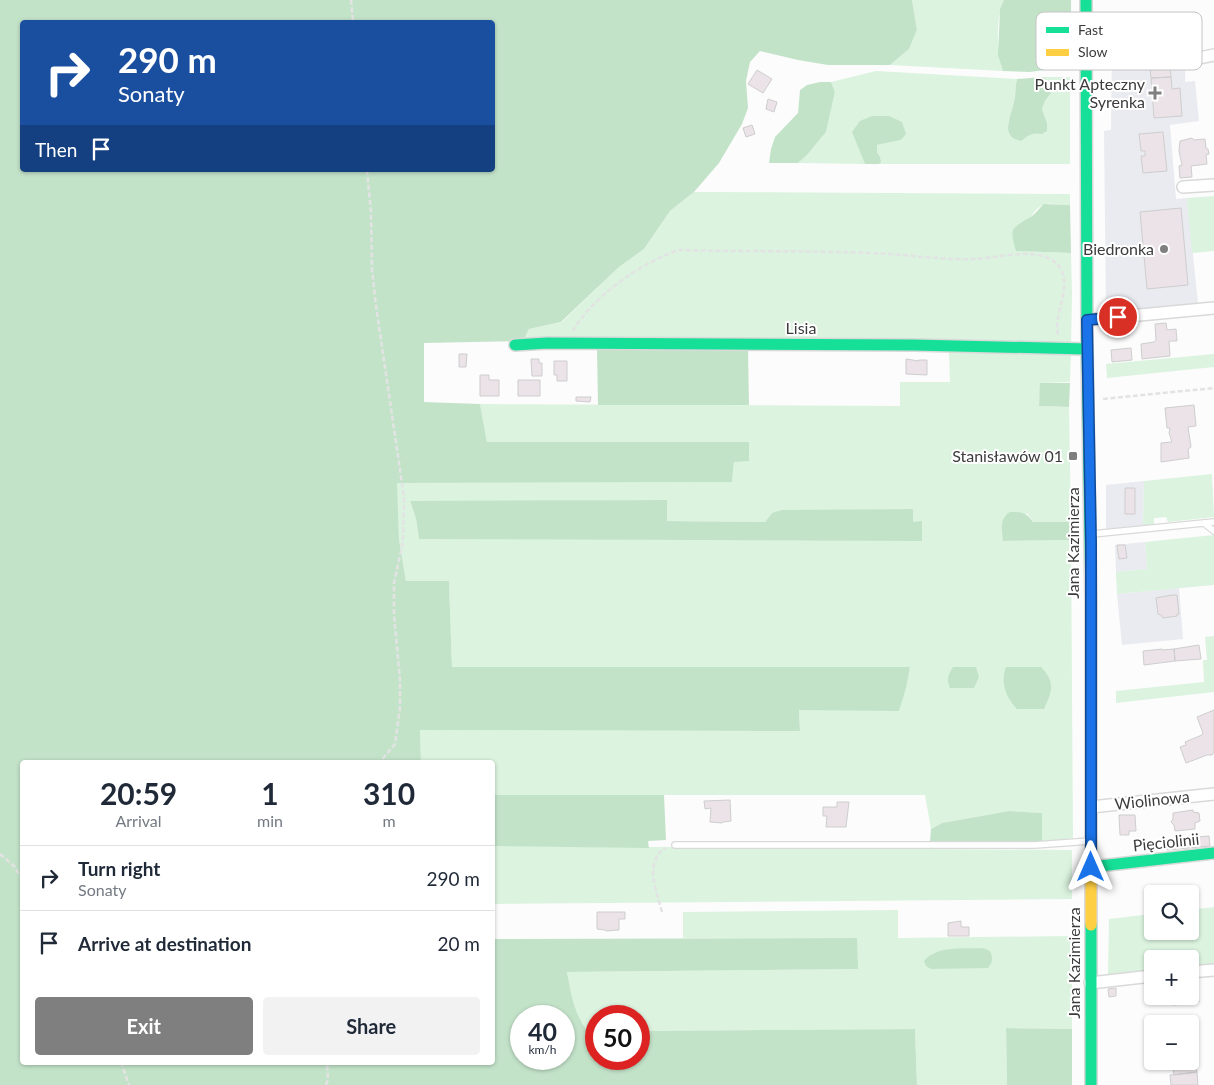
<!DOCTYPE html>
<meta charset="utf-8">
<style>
:root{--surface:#fff;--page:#f2f2f3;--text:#1f2937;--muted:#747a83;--line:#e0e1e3;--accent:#7f7f7f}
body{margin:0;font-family:Lato,sans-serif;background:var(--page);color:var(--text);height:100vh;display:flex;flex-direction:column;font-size:19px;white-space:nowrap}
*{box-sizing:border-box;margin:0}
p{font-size:16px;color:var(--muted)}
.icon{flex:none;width:28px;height:28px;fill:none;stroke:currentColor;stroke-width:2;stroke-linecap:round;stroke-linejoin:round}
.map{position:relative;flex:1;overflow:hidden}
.panel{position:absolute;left:20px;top:760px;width:475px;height:305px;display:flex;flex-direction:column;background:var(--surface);border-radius:5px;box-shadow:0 1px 4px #0004}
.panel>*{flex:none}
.top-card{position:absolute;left:20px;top:20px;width:475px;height:152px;border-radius:5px;box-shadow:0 1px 4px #0004;background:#1a4fa0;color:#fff;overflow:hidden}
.fabs{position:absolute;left:1144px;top:885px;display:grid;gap:10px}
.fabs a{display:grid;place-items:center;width:55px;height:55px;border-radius:5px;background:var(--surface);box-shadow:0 1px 4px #0004;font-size:25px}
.speed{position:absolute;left:510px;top:1005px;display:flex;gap:10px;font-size:25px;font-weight:700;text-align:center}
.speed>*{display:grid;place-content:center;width:65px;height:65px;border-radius:50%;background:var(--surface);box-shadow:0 1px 4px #0004;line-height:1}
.speed small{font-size:12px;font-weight:400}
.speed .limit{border:8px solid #d22;background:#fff;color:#111}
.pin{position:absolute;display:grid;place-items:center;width:42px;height:42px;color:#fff;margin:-21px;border:2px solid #fff;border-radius:50%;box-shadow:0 1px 5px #0007}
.me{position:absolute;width:55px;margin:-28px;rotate:0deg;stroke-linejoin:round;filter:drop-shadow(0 0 4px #0008)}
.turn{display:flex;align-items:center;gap:18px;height:105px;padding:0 15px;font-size:22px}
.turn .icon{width:65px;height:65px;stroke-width:2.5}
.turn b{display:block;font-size:35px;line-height:42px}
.then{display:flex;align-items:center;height:48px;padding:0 15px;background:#0003;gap:10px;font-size:19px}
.eta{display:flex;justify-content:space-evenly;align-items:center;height:85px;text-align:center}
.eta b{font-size:30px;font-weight:700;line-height:35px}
.action{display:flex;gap:10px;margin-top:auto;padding:10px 15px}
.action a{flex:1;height:58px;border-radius:5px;background:var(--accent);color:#fff;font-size:20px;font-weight:700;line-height:58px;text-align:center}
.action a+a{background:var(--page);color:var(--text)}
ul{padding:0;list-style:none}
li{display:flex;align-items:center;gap:15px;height:65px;padding:0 15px;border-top:1px solid var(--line)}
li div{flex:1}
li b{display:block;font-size:19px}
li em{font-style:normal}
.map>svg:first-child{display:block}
</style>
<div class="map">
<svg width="1214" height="1085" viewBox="0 0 1214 1085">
<rect width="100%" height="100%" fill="#fcfcfc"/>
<path fill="#eaebf0" d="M1186 36 1185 82 1195 81 1199 121 1170 125 1176 199 1187 198 1198 303 1196 305 1106 314 1104 131 1111 130 1112 44Z
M1144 481 1143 526 1106 529V485Z
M1145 542 1147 569 1116 572 1115 545Z
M1179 588 1183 639 1122 645 1117 594Z"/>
<path fill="#dbf3df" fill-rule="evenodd" d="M912 0H1004C995 19 997 51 1003 71L890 65 909 49 917 30Z
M876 71 1017 79 1014 102 1008 122 1009 134C1028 136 1032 136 1047 123L1042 109 1045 101 1051 93 1044 77H1070V164H879C882 159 879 156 877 152V145L901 140V122L861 153 865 164 798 163 807 155 826 132 835 92 831 82Z
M694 192 1070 194V205C1063 205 1053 203 1046 204 1030 207 1022 238 1016 251L1071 253 1072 293 1071 347 523 341 529 329 562 322 619 267 644 249 670 211Z
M1214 196V251L1192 253 1187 198Z
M950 350 1071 352 1070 382 1041 383 1039 406 1069 407 1071 522H1033L1027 513 1003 541 1071 540 1073 838 1042 842V813L1009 811 942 823 931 829 925 795H493L492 762H421L420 730 800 731 799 710H899L910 667H452L449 581H406L399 539 396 483 732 482 734 462 749 442H487L480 404 900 406V382H950L949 354ZM667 500V521L765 522 772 513 913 509V522H922L419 539 416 519 410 502Z
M1214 354V367L1107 378 1106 364Z
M1212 474 1214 517 1168 522 1166 517 1154 518V524L1143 526 1144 481Z
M1214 535V585L1117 594 1116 572 1147 569 1145 542Z
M1214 636V692L1116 703V691L1204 682 1203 660H1207L1205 637Z
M493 846 1072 850V899L493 904Z
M1214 907V964L1190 967V959H1152V971L1108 976 1109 919 1152 914V931H1190V910Z
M898 910V938L1072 936V1029L1006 1028 1007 1085H917L915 1029 639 1031V1016H596V1032H588C573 1011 572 996 567 972L857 969V938H683V912Z"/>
<path fill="#c3e3c9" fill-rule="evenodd" d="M0 0H912L917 30 909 49 890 65H828L798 60 760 51 750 62 746 81 748 108 742 124 719 163 694 192 670 211 644 249 619 267 561 322 529 329 523 341 424 343V402L480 404 487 442H749V461L734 462 732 482 397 483 399 539 406 581H449L452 667H910L906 688 899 711 799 710 800 731 420 730 421 762H22V1062H492L493 939 857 938 858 969 567 972C572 996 573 1011 588 1032H596V1059H639V1031L915 1029 917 1085H0ZM22 22H492V170H22ZM521 1016H564V1059H521Z
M1004 0H1071V67L1029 72 1003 71 998 55 1000 9Z
M1044 77 1051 93 1045 101 1042 109 1047 123V131L1042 134C1033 132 1028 135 1021 141 999 137 1011 116 1014 102 1016 94 1015 86 1017 79Z
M820 82H831L835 92 826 132 807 155 798 163H769L771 149 775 137 798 113 800 90 807 85Z
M872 116H889L902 122 906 134 901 140 877 145V152L880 157 881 162 879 164H865L852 132 860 121Z
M1044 204 1070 205 1071 253 1016 251C1010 229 1010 229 1029 218 1035 215 1039 208 1044 204Z
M597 348 748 349 749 405H598Z
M1040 383H1070L1069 407 1039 406Z
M667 500V521L765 522 772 513 782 510 913 509V522L922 521V541L419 539 416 519 410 501Z
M1010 512C1022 512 1026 512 1033 522H1071V540L1003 541C1002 529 999 519 1010 512Z
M953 667H976L979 677 974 688H950C946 679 948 675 953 667Z
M1006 667H1041C1056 683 1052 691 1044 709H1017C1006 698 1000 682 1006 667Z
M493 795H664L666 840 648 841 649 848 493 846Z
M1009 811 1042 813V842L930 841 931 829 942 823Z
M983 948 990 951C993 958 993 962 988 968L931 969 926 966 924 961C937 945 964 949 983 948Z
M1006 1028 1072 1029V1085H1007Z"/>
<path fill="#ebe3e7" stroke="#cecece" d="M1168 46 1171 77 1151 78 1148 48Z
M757 70 772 79 763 93 748 84Z
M1171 77 1172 89 1180 88 1182 116 1154 118 1151 78Z
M768 99 777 102 774 112 766 109Z
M752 125 755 134 746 137 743 128Z
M1163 132 1167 171 1143 173 1141 156H1145V151H1141L1139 134Z
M1192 138 1194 140 1205 139 1206 148 1208 149 1209 154 1206 155 1207 164 1191 166 1192 177 1180 178 1179 166 1182 165 1179 151 1180 141Z
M1181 208 1188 285 1147 289 1140 212Z
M1166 323 1167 330 1176 329 1177 341H1169L1170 356 1142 359 1141 344 1154 342 1156 340 1155 324Z
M1131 348 1132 360 1112 362 1111 350Z
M459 354H467L466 367H459Z
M531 359H539V363H542V376H532Z
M906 359 919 361V360H927V375L906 374Z
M554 361H567V381H557V375H554Z
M480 375H489V380H499V396H480Z
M518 380H540V396H518Z
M576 397H591L590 402 576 401Z
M1194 405 1196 426 1188 427 1191 447 1188 449 1189 458 1161 462V443L1172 442 1169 433 1170 428H1167L1165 408Z
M1125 488H1135V514H1125Z
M1117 545H1125L1127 558 1119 559Z
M1172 595H1177L1179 614H1177V616L1163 618 1161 615 1158 614 1156 598Z
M1199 645 1201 659 1175 661 1174 649Z
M1162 649V650L1174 649 1175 661 1144 665 1143 651Z
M1214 710V752L1212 755H1207L1186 763 1180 747 1186 745 1185 742 1202 735 1203 733 1197 717Z
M730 800 731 821 723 822 722 823 710 822 711 808 705 809 704 801Z
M837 802H849L846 827H826L827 816H823V807H837Z
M1193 810V812L1199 813 1200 821 1195 823V829L1175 831 1174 825 1171 822 1173 819V813Z
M1119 815H1135L1136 831H1129V835H1120Z
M1209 836 1210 846 1167 850 1166 840Z
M597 912H625V919H619V930L606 931 605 930 597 929Z
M961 921V927H969V936H948V923Z
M1197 986 1199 1002 1173 1005 1172 996H1190V987Z
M1116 988V996L1109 997 1108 989Z
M1197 1049 1198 1061 1195 1062 1197 1072 1174 1075 1172 1063H1175V1061H1190V1050Z
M1197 1072 1198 1085H1171L1170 1075Z"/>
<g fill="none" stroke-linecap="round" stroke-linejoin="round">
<g stroke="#d9d9d9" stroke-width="8">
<path id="lane" d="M1204 523 1214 531
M1092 534 1214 522
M675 845H1035L1090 841"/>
</g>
<g stroke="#d9d9d9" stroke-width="14">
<path id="street" d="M1189 60 1214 55
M1183 187 1214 185
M1087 320 1214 308
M1091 807 1214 794
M1190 972 1214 970
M1090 983 1152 976"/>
</g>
<g stroke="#d9d9d9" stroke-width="14">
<path id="fast" d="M1086 0 1087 349 1091 604
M515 345 547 343 914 345 1087 349
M1091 867 1214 853
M1091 925V1085"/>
</g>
<g stroke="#d9d9d9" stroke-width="14">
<path id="slow" d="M1091 604V925"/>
</g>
<path stroke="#e3e3e3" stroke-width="2.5" stroke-dasharray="5 2.5" stroke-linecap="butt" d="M351 0 353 22
M367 170 371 212 372 269 376 306 404 497 403 542 394 583V615L400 680V708L395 744 380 762
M573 331C591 298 643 261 679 250 748 252 819 250 888 254 917 256 946 260 975 259 999 258 1037 246 1056 263 1076 283 1053 310 1058 335
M1103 399 1214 388
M0 854 14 866 22 879
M662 912C657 892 643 861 666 848
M121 1062 129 1085
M326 1085 328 1079 327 1062"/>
<use href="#lane" stroke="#fff" stroke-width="5.5"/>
<use href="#street" stroke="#fff" stroke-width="11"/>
<use href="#fast" stroke="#16e098" stroke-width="11"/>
<use href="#slow" stroke="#ffcf43" stroke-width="11"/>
</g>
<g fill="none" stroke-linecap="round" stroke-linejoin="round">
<g stroke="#114b97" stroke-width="12">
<path id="route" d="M1091 867V543L1087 320 1118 317"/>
</g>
<use href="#route" stroke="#1a73e8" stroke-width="9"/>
</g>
<g fill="#7f7f7f" stroke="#fff" stroke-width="2">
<path d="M1152.5 85.5h5v5h5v5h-5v5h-5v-5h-5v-5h5z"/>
<circle cx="1164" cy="249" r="5"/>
<rect x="1068" y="451" width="10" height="10" rx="2.5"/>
</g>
<g text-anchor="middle" stroke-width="4" stroke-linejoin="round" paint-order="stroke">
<g font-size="16" fill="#3c3c3c" stroke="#fff" text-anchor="end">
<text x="1145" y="90">Punkt Apteczny<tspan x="1145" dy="18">Syrenka</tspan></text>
<text x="1154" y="255">Biedronka</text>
<text x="1063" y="462">Stanisławów 01</text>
</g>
<g font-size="16" fill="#3c3c3c" stroke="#fff">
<text x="801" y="334">Lisia</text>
<text transform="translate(1073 543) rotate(-90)" y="6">Jana Kazimierza</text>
<text transform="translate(1152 800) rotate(-6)" y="6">Wiolinowa</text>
<text transform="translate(1166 842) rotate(-6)" y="6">Pięciolinii</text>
<text transform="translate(1074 963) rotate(-90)" y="6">Jana Kazimierza</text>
</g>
</g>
<rect x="1036" y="12" width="166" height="58" rx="8" fill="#fff" stroke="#c4c4c4" stroke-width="1"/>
<rect x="1046" y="27" width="23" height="6" fill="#16e098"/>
<rect x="1046" y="49" width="23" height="7" fill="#ffcf43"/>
<g font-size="14" fill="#3c3c3c">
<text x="1078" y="35">Fast</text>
<text x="1078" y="57">Slow</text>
</g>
</svg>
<div class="fabs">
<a><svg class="icon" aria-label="search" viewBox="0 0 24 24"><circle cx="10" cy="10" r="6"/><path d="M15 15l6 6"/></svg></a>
<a>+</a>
<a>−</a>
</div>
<div class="speed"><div>40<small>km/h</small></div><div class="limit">50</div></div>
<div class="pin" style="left:1118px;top:317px;background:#d93025"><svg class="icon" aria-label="arrive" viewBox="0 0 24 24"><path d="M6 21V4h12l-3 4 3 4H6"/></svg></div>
<svg class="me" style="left:1091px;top:867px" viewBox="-20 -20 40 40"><path d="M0-17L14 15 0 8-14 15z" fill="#1a73e8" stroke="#fff" stroke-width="4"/></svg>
<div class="top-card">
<div class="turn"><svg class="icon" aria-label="right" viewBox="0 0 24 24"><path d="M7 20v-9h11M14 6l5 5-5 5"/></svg><div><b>290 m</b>Sonaty</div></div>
<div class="then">Then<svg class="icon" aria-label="arrive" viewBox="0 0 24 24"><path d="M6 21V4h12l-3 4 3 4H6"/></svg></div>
</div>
<section class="panel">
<div class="eta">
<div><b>20:59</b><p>Arrival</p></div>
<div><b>1</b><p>min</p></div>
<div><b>310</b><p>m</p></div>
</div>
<ul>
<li><svg class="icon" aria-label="right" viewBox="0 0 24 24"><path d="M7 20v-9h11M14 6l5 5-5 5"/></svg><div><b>Turn right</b><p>Sonaty</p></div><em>290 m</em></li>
<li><svg class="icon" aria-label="arrive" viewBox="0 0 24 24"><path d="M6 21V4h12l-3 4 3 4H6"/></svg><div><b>Arrive at destination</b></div><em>20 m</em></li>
</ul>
<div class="action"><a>Exit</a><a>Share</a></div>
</section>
</div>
